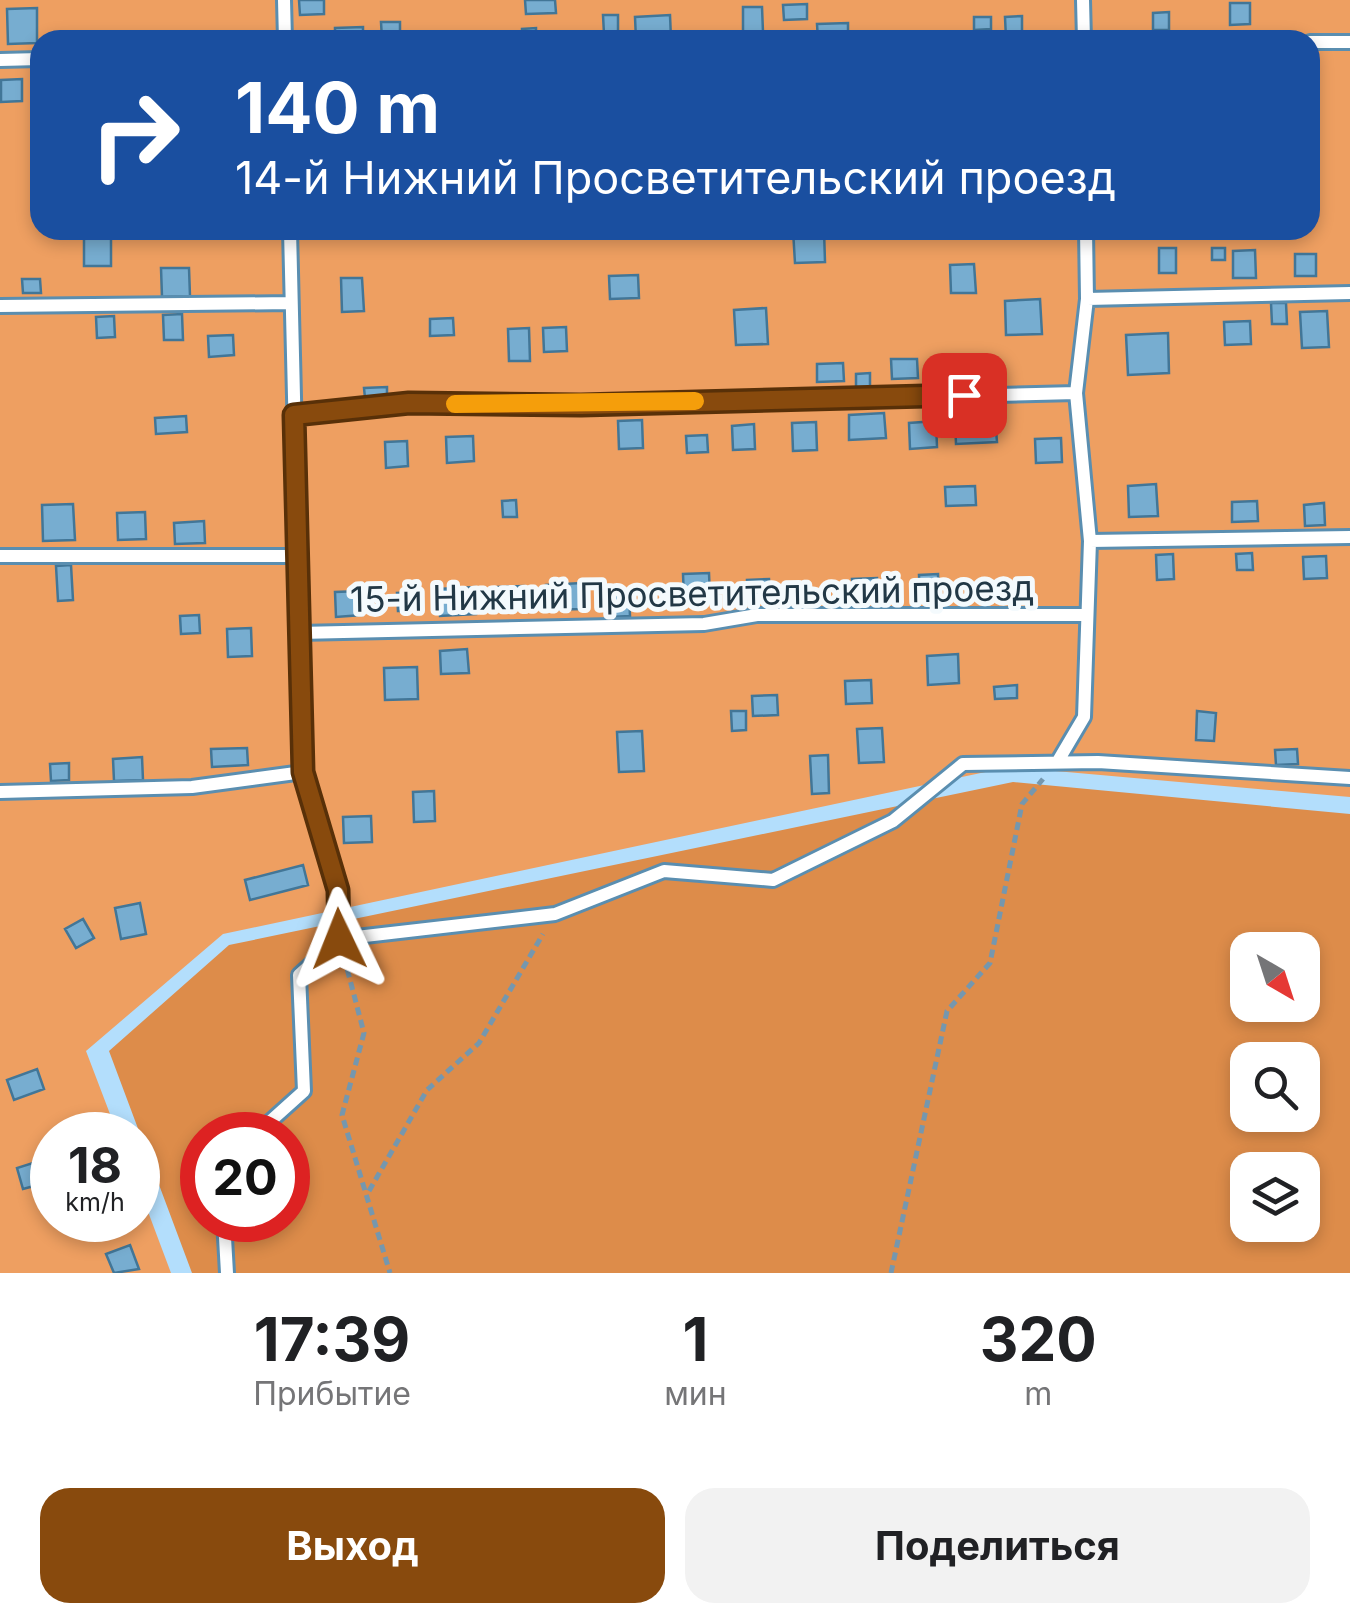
<!DOCTYPE html>
<html lang="ru">
<meta charset="utf-8">
<style>
:root{--surface:#fff;--page:#f2f2f2;--text:#202124;--muted:#757577;--accent:#884a0d}
body{margin:0;font-family:Inter,sans-serif;background:var(--page);color:var(--text);height:100vh;display:flex;flex-direction:column;font-size:38px;white-space:nowrap}
*{box-sizing:border-box;margin:0}
p{font-size:32px;color:var(--muted)}
.icon{flex:none;width:55px;height:55px;fill:none;stroke:currentColor;stroke-width:2;stroke-linecap:round;stroke-linejoin:round}
.map{position:relative;height:1273px;overflow:hidden}
.details{display:flex;flex-direction:column;background:var(--surface);flex:1}
.details>*{flex:none}
.guide{position:absolute;left:30px;top:30px;width:1290px;height:210px;border-radius:30px;box-shadow:0 5px 15px #0003;background:#1a4fa0;color:#fff;overflow:hidden}
.needle{width:65px;rotate:141deg}
.tools{position:absolute;left:1230px;top:932px;display:grid;gap:20px}
.tools a{display:grid;place-items:center;width:90px;height:90px;border-radius:20px;background:var(--surface);box-shadow:0 5px 15px #0003;font-size:50px}
.speed{position:absolute;left:30px;top:1112px;display:flex;gap:20px;font-size:50px;font-weight:700;text-align:center}
.speed>*{display:grid;place-content:center;width:130px;height:130px;border-radius:50%;background:var(--surface);box-shadow:0 5px 15px #0003;line-height:1}
.speed small{font-size:25px;font-weight:400}
.speed .limit{border:15px solid #d22;background:#fff;color:#111}
.pin{position:absolute;display:grid;place-items:center;width:85px;height:85px;color:#fff;margin:-42px;border-radius:20px;box-shadow:0 5px 15px #0006}
.me{position:absolute;width:110px;margin:-55px;rotate:358deg;stroke-linejoin:round;filter:drop-shadow(0 0 8px #0008)}
.turn{display:flex;align-items:center;gap:35px;height:210px;padding:0 40px;font-size:45px}
.turn .icon{width:130px;height:130px;stroke-width:2.5}
.turn b{display:block;font-size:70px;line-height:85px}
.eta{display:flex;justify-content:space-evenly;align-items:center;height:170px;text-align:center}
.eta b{font-size:60px;font-weight:700;line-height:70px}
.button{display:flex;gap:20px;margin-top:auto;padding:20px 40px}
.button a{flex:1;height:115px;border-radius:30px;background:var(--accent);color:#fff;font-size:40px;font-weight:700;line-height:115px;text-align:center}
.button a+a{background:var(--page);color:var(--text)}
.map>svg:first-child{display:block}
</style>
<div class="map">
<svg width="1350" height="1273" viewBox="0 0 1350 1273">
<rect width="100%" height="100%" fill="#b3defc"/>
<path fill="#ee9f61" fill-rule="evenodd" d="M0 0H1350V797L1009 767 223 934 86 1051 118 1135H52V1220H138V1185L171 1273H0ZM40 40H1310V230H40Z"/>
<path fill="#dd8c4a" fill-rule="evenodd" d="M1013 782 1350 814V1273H192L109 1051 229 945ZM1248 950H1302V1005H1248ZM1248 1060H1302V1115H1248ZM202 1135H288V1220H202ZM1248 1170H1302V1225H1248Z"/>
<path fill="#77add0" stroke="#427697" stroke-width="2.5" d="M299 0H324V14L300 15Z
M525 0H555L556 13 526 14Z
M1230 3H1250V24L1230 25Z
M807 4V19L784 20 783 5Z
M743 7H762L763 32 743 33Z
M37 8V43L8 44 7 9Z
M1169 12V30H1153V13Z
M603 15H618V33L604 34Z
M670 15 671 39 636 40 635 17Z
M1022 16V38L1006 39 1005 17Z
M974 17H991V29L974 30Z
M381 22H400V40H382Z
M848 23V40H818L817 24Z
M363 27V40H335V28Z
M536 28V40H522V29Z
M22 79V101L1 102V80Z
M84 230H111V266H84Z
M793 230H824L825 262 795 263Z
M1159 248H1176V273H1159Z
M1212 248H1225V260H1212Z
M1255 250 1256 278H1233V251Z
M1295 254H1316V276H1295Z
M974 264 976 293H951L950 265Z
M161 268H189L190 296 162 297Z
M638 275 639 298 610 299 609 276Z
M341 278H362L364 311 342 312Z
M22 279H40L41 293H23Z
M1040 299 1042 334 1006 335 1005 301Z
M1271 303H1286L1287 324H1272Z
M766 308 768 344 736 345 734 310Z
M1327 311 1329 347 1302 348 1300 312Z
M182 314 183 340H164L163 315Z
M114 316 115 337 97 338 96 317Z
M453 318 454 335 430 336V319Z
M1250 321 1251 344 1225 345 1224 322Z
M566 327 567 351 544 352 543 328Z
M529 328 530 361H509L508 329Z
M1168 333 1169 373 1128 375 1126 335Z
M233 335 234 355 209 357 208 336Z
M891 359H917L918 378 892 379Z
M843 363 844 381 817 382V364Z
M870 373V389H856V374Z
M387 387V397L365 398 364 388Z
M884 413 886 438 849 440V415Z
M186 416 187 432 156 434 155 418Z
M995 417 997 442 956 444 955 419Z
M642 420 643 448 619 449 618 421Z
M936 421 937 447 910 449 909 423Z
M816 422 817 450 793 451 792 423Z
M754 424 755 449 733 450 732 426Z
M707 435 708 452 687 453 686 436Z
M473 436 474 461 447 463 446 437Z
M1061 438 1062 462 1036 463 1035 439Z
M407 441 408 466 386 468 385 442Z
M1156 484 1158 516 1129 517 1128 486Z
M975 486 976 505 946 506 945 487Z
M516 500 517 517H503L502 501Z
M1257 501 1258 521 1232 522V502Z
M1324 503 1325 525 1305 526 1304 505Z
M73 504 75 540 43 541 42 505Z
M145 512 146 539 118 540 117 513Z
M204 521 205 543 175 544 174 523Z
M1252 553 1253 570H1237L1236 554Z
M1173 554 1174 579 1157 580 1156 555Z
M1326 556 1327 578 1304 579 1303 557Z
M71 565 73 600 58 601 56 566Z
M709 573 710 598 684 599 683 574Z
M938 574 939 600 920 601 919 575Z
M877 578 878 600 854 601 852 579Z
M769 579 770 600 748 601 747 580Z
M581 583 582 609 547 610 546 585Z
M524 586 525 606 499 607 498 587Z
M475 587 476 614 440 616 438 589Z
M361 591 362 615 336 617 335 592Z
M416 592 417 611H398L397 593Z
M629 593 630 616 609 617 608 594Z
M199 615 200 633 181 634 180 616Z
M251 628 252 656 228 657 227 629Z
M467 649 469 673 441 674 440 651Z
M958 654 959 683 928 685 927 656Z
M417 667 418 699 385 700 384 668Z
M871 680 872 703 846 704 845 681Z
M1017 685V698L995 699 994 687Z
M777 695 778 715 753 716 752 696Z
M731 711H746V730L732 731Z
M1197 711 1216 713 1214 741 1196 740Z
M882 728 884 762 859 763 857 729Z
M642 731 644 771 619 772 617 732Z
M247 748 248 765 212 767 211 749Z
M1297 749 1298 764 1276 765 1275 750Z
M828 755 829 793 812 794 810 756Z
M142 757 143 780 114 781 113 759Z
M69 763V780L51 781 50 764Z
M434 791 435 821 414 822 413 792Z
M371 816 372 842 344 843 343 817Z
M303 865 308 885 250 900 245 880Z
M140 903 146 934 121 939 115 908Z
M83 919 94 938 76 948 65 929Z
M37 1069 44 1089 14 1100 7 1080Z
M39 1161 45 1183 23 1189 17 1168Z
M130 1245 139 1269 114 1273 106 1254Z"/>
<g fill="none" stroke-linecap="round" stroke-linejoin="round">
<g stroke="#5a8eb0" stroke-width="18">
<path id="service" d="M284 0 285 40
M1083 0 1084 40
M1310 42H1350
M0 60 40 59
M1087 299 1350 293
M0 306 291 303
M294 415 409 403 581 405 1076 393
M1090 541 1350 537
M0 556H297
M299 633 704 624 757 615H1086
M1058 761 1084 717 1090 541 1076 393 1087 299 1086 230
M0 792 192 787 303 772
M339 939 555 914 664 871 773 880 893 821 963 764 1098 762 1350 778
M255 1135 304 1091 299 975 339 939 338 890 303 772 290 230
M224 1220 227 1273"/>
</g>
<path stroke="#7597ae" stroke-width="5" stroke-dasharray="8 5" stroke-linecap="butt" d="M344 957 364 1033 342 1115 390 1273
M369 1191 427 1090 479 1043 543 934
M891 1273 947 1011 990 963 1022 804 1043 779"/>
<use href="#service" stroke="#fff" stroke-width="12"/>
</g>
<g fill="none" stroke-linecap="round" stroke-linejoin="round">
<g stroke="#583008" stroke-width="25">
<path id="route" d="M339 939 338 890 303 772 294 415 409 403 581 405 964 395"/>
</g>
<use href="#route" stroke="#884a0d" stroke-width="18"/>
<path stroke="#f59e0b" stroke-width="18" d="M455 404 695 401"/>
</g>
<g text-anchor="middle" stroke-width="10" stroke-linejoin="round" paint-order="stroke">
<g font-size="35" fill="#223846" stroke="#f4fafd">
<text transform="translate(692 594) rotate(-1)" y="12">15-й Нижний Просветительский проезд</text>
</g>
</g>
</svg>
<div class="tools">
<a><svg class="needle" viewBox="-14 -14 28 28"><path d="M0-13l5 13h-10z" fill="#e53935"/><path d="M0 13l5-13h-10z" fill="#757577"/></svg></a>
<a><svg class="icon" aria-label="search" viewBox="0 0 24 24"><circle cx="10" cy="10" r="6"/><path d="M15 15l6 6"/></svg></a>
<a><svg class="icon" aria-label="layers" viewBox="0 0 24 24"><path d="M12 4l9 5-9 5-9-5zM3 14l9 5 9-5"/></svg></a>
</div>
<div class="speed"><div>18<small>km/h</small></div><div class="limit">20</div></div>
<div class="pin" style="left:964px;top:395px;background:#d93025"><svg class="icon" aria-label="arrive" viewBox="0 0 24 24"><path d="M6 21V4h12l-3 4 3 4H6"/></svg></div>
<svg class="me" style="left:339px;top:939px" viewBox="-20 -20 40 40"><path d="M0-17L14 15 0 8-14 15z" fill="#884a0d" stroke="#fff" stroke-width="4"/></svg>
<div class="guide">
<div class="turn"><svg class="icon" aria-label="right" viewBox="0 0 24 24"><path d="M7 20v-9h11M14 6l5 5-5 5"/></svg><div><b>140 m</b>14-й Нижний Просветительский проезд</div></div>
</div>
</div>
<section class="details">
<div class="eta">
<div><b>17:39</b><p>Прибытие</p></div>
<div><b>1</b><p>мин</p></div>
<div><b>320</b><p>m</p></div>
</div>
<div class="button"><a>Выход</a><a>Поделиться</a></div>
</section>
